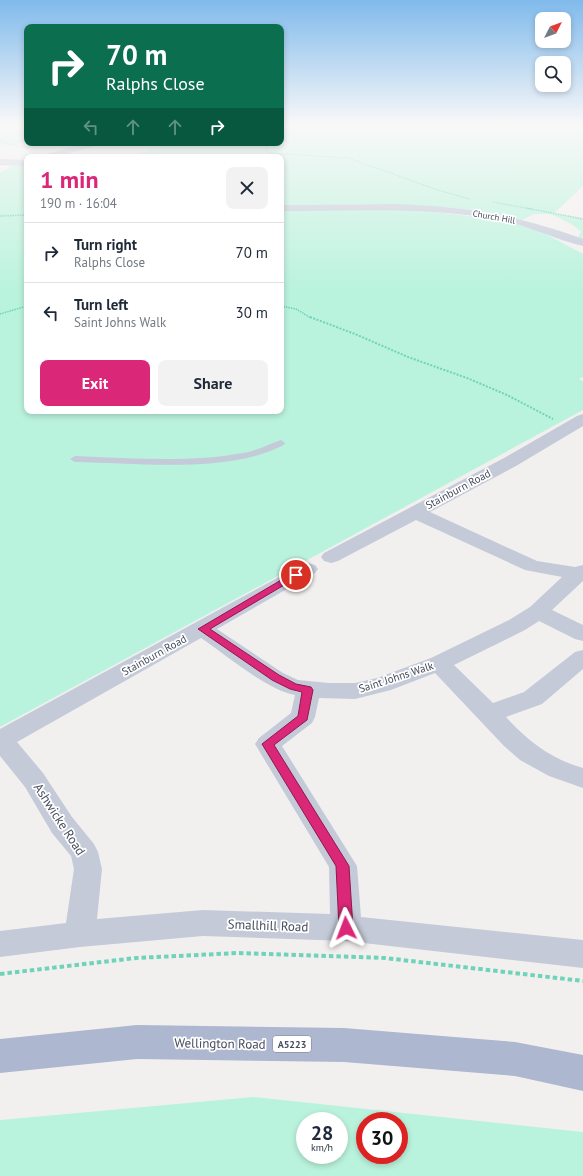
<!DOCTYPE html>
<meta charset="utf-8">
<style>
:root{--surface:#fff;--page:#f2f2f3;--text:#1f2937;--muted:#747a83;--line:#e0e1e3;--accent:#db2777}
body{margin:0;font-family:"PT Sans",sans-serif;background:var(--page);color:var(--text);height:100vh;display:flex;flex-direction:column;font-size:15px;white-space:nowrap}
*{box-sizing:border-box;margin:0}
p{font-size:13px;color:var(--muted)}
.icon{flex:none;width:22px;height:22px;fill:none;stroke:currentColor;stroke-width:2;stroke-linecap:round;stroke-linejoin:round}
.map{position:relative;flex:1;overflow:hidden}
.drawer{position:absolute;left:24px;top:154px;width:260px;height:260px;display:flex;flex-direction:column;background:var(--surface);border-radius:8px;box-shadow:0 2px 6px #0003}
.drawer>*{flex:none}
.banner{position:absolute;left:24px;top:24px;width:260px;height:122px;border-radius:8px;box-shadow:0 2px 6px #0003;background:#0b6e4f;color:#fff;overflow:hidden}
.needle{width:26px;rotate:48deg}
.tools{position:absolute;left:535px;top:12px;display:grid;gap:8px}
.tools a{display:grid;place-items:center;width:36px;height:36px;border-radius:8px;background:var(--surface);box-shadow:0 2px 6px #0003;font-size:20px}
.speed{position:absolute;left:296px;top:1112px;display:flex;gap:8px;font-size:20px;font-weight:700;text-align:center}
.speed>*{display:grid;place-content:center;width:52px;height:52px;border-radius:50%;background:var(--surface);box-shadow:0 2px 6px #0003;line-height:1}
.speed small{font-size:10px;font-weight:400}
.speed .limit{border:6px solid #d22;background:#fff;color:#111}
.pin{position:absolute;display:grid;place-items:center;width:34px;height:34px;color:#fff;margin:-17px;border:2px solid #fff;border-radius:50%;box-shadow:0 1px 4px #0007}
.me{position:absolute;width:44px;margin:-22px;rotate:357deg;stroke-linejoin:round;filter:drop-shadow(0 0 3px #0008)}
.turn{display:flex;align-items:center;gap:14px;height:84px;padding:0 16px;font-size:18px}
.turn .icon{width:52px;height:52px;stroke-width:2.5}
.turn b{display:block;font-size:28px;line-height:34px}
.lanes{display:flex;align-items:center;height:38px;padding:0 16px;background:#0003;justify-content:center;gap:20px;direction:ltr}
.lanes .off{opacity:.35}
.round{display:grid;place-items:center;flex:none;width:42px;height:42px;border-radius:8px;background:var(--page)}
.overview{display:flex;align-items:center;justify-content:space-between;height:68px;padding:0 16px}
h1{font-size:24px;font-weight:700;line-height:30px;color:var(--accent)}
.action{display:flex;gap:8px;margin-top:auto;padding:8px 16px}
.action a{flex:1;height:46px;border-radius:8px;background:var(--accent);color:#fff;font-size:16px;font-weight:700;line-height:46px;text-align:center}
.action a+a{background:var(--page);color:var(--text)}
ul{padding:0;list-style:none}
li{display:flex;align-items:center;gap:12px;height:60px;padding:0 16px;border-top:1px solid var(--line)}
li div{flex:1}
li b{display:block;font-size:15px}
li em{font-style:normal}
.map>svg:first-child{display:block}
</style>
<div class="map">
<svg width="583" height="1176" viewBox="0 0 583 1176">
<rect width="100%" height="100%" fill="#f2f0ef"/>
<path fill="#baf3dd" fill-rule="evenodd" d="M0 125H27V142L9 146 0 145Z
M281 125H583V186L553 214 583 218V241L578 238 581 231 571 224 551 214H534L522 220 455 208 380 204 281 205V157L130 156C145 152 161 145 176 143 188 142 199 147 210 143H281Z
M17 163 27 164V411H281V209L417 210 495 219 531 226 583 254V377L579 379 583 381V410L0 727V173Z
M253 1097 583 1132V1176H0V1120ZM305 1121H339V1155H305ZM365 1121H399V1155H365Z"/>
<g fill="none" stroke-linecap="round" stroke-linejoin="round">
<path stroke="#6fd3b9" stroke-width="1" stroke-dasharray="1.5 1" stroke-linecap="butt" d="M20 125H27
M0 141 28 149
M268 143 266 151 269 153 348 158 441 191 470 199
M493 202 531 209"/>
<path stroke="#6fd3b9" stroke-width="1.5" stroke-dasharray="1.5 1" stroke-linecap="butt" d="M526 208 583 219
M0 216 27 215
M281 306 296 309 311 318
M0 314 27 306"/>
<path stroke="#6fd3b9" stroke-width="2" stroke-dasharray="2 1.5" stroke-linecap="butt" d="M310 317 355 334 408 357 467 378 507 395 553 419"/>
<path stroke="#6fd3b9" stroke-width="4" stroke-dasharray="4.5 3" stroke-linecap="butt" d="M0 974 136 958 238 953 385 958 583 981"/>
<path fill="#c4cad8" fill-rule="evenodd" d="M281 440 285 443 284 445C227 474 138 463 75 462L70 459 75 456C131 458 188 463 243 453 257 451 268 444 281 440Z"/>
<path fill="#c4cad8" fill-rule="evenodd" d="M86 143H100L99 145 56 157H42L43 155Z
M0 159 27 160V166L0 165Z
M393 204C462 206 518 215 583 239V246C557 240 532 227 505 221 431 206 356 211 281 211V205Z
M583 414V426L516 466 430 512 537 561 575 567 583 565V581L552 610 583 625V641L575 639 539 621 525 630 454 665 493 703 524 692 575 652 583 650V669L542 704 506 717C528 741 551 759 583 768V788L549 776 520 760 504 746 435 673 391 690 355 699 319 698 315 717 312 723 282 746 357 866 361 917 583 940V968L346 941 203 936 80 947 0 957V931L66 923 74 869 71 856 52 833 25 787 0 756V729L301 565 308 563 315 565 318 569 315 573 217 629 283 673 298 680 329 683H355L377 678 431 658 509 620 530 607 562 577 525 570 416 520 338 561 331 563 324 561 321 557 324 553 504 458 577 416ZM201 638C225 654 268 691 295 695L291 713 259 738 255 744 329 867 330 914 203 910 97 919 102 869 98 852 94 844 72 817 43 773 17 742Z"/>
<path fill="#adb7d0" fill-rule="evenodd" d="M137 1025 344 1028 515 1042 583 1055V1091L515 1076 344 1062 137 1059 0 1073V1039Z"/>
</g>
<linearGradient id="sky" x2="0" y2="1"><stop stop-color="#80baec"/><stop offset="0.43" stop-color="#f9f8f8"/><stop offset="1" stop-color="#f9f8f8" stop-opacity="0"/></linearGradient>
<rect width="583" height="289" fill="url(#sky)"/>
<path fill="#db2777" stroke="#8e194d" d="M293 573H300L301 575 210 629 279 675 296 684 311 687 313 690 307 720 274 745 349 866 353 928 351 932 346 933 341 932 339 928 336 866 262 744 298 716 302 692 290 689 272 680 198 629Z"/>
<g text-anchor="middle" stroke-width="3.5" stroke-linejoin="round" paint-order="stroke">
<g font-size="9" fill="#464d5e" stroke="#fff">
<text transform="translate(494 217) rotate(10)" y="3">Church Hill</text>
</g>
<rect fill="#fff" stroke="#7e828e" stroke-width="1" x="273" y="1036" width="38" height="16" rx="3"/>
<g font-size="10" font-weight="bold" fill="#464d5e">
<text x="292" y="1048">A5223</text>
</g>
<g font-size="11" fill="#464d5e" stroke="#fff">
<text transform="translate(458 489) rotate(-28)" y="4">Stainburn Road</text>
<text transform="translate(154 655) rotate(-29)" y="4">Stainburn Road</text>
<text transform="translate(396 677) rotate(-18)" y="4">Saint Johns Walk</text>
</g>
<g font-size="13" fill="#464d5e" stroke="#fff">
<text transform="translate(60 819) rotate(57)" y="5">Ashwicke Road</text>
<text transform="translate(268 925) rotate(2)" y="5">Smallhill Road</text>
<text transform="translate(220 1043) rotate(1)" y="5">Wellington Road</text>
</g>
</g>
</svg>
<div class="tools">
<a><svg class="needle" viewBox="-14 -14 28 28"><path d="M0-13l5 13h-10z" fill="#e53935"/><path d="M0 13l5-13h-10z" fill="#747a83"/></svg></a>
<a><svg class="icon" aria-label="search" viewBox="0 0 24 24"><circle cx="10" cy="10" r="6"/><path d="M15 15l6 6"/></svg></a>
</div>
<div class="speed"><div>28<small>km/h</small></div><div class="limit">30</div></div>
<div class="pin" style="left:296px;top:575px;background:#d93025"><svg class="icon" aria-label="arrive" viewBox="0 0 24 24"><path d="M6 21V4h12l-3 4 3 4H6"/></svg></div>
<svg class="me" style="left:346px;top:928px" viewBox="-20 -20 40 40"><path d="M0-17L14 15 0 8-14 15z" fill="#db2777" stroke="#fff" stroke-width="4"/></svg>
<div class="banner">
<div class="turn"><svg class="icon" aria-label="right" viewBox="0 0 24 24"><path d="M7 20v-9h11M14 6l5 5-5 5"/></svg><div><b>70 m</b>Ralphs Close</div></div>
<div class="lanes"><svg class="icon off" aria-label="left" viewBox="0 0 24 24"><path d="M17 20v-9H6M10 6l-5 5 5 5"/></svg><svg class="icon off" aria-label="ahead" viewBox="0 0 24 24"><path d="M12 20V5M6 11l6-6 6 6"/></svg><svg class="icon off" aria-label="ahead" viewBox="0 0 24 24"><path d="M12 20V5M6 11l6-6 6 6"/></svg><svg class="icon" aria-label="right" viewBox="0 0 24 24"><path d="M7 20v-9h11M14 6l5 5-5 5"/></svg></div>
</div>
<section class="drawer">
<div class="overview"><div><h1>1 min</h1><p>190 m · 16:04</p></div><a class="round"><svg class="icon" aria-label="close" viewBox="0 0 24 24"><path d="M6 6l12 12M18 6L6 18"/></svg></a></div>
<ul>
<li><svg class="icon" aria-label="right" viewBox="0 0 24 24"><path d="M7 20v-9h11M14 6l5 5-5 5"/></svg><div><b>Turn right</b><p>Ralphs Close</p></div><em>70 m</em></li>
<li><svg class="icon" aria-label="left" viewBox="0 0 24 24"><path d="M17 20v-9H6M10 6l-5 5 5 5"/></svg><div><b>Turn left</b><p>Saint Johns Walk</p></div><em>30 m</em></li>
</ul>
<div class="action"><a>Exit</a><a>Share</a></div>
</section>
</div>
